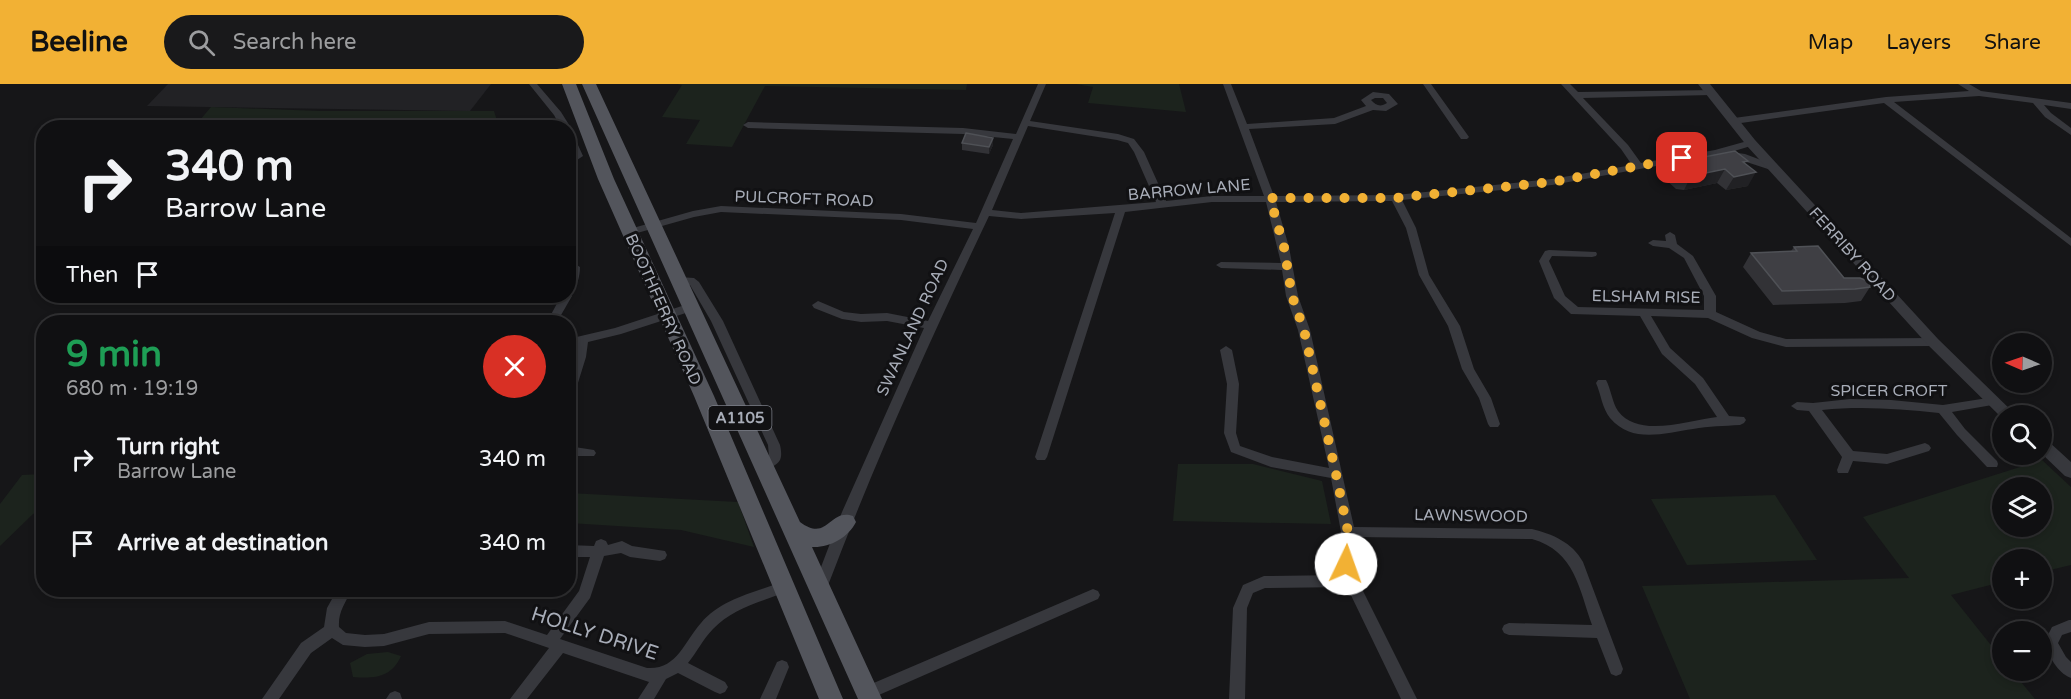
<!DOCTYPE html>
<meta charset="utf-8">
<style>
:root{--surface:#101012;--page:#19191b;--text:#f1f3f6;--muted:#9c9d9f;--line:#303032;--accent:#f2b134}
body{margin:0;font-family:"Varela Round",sans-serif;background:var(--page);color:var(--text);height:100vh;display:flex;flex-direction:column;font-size:22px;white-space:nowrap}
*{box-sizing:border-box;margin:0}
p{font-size:20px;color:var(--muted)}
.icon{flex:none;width:33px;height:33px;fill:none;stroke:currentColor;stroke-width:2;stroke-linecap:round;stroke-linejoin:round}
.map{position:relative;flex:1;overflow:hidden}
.drawer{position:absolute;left:36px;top:231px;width:540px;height:282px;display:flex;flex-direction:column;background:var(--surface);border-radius:24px;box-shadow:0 3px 9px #0003,0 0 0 2px var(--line)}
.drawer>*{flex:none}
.top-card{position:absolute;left:36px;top:36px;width:540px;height:183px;border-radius:24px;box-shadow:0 3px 9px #0003,0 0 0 2px var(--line);background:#101012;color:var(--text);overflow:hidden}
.needle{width:39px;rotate:272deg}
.tools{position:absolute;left:1992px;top:249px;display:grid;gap:12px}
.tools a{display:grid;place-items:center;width:60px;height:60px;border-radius:50%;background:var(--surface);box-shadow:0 3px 9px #0003,0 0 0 2px var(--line);font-size:30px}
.pin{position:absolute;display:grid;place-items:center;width:51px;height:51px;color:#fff;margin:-26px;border-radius:12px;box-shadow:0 3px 9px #0006}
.me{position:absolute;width:66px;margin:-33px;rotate:3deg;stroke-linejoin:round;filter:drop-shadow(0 0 4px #0008)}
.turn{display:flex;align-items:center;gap:21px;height:126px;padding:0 30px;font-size:27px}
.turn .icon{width:78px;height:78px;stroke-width:2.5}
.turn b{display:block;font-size:42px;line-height:51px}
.then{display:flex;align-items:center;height:57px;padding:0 30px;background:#0003;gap:12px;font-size:22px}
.round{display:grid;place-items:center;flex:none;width:63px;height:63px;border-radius:32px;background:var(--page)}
.head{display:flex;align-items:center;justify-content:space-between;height:102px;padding:0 30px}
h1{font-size:36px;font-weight:700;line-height:45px;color:#1e9e55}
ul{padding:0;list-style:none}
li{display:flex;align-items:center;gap:18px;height:84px;padding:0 30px}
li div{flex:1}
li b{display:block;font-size:22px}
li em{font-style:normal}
header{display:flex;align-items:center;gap:36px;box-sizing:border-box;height:84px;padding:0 30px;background:var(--accent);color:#111}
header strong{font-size:28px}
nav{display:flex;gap:33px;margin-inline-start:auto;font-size:21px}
.search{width:420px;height:54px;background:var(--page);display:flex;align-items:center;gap:15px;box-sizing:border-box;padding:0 21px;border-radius:33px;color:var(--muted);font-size:22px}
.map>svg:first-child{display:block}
</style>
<header>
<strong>Beeline</strong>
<div class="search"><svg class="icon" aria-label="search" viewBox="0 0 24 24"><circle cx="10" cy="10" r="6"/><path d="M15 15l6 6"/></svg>Search here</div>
<nav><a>Map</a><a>Layers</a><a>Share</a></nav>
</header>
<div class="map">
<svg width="2071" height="615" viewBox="0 0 2071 615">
<rect width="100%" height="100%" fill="#161618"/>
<path fill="#222225" d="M168 0H491L470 27 147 22Z"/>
<path fill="#1c231d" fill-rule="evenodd" d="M677 0H967L966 6 765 2 732 63 686 60 700 36 662 33 682 1Z
M1076 0H1179L1186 28 1088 19 1093 3Z
M211 23 320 27H494L499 43H194Z
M2042 376 2071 403V481L2042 488V476H2002V498L1951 511 2002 575V586L2012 587 2035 615H1690L1642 502 1909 494 1863 433ZM2002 404H2042V442H2002Z
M1178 380H1253L1322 397 1331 440 1173 437Z
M43 390V425L33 430 0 462V420L22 391Z
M569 409 738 418 754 463 681 446 569 439Z
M1775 411 1817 476 1687 481 1651 415Z
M388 568 401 572C392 593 375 595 353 593L350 579 367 570Z"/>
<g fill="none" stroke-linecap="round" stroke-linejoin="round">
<path fill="#37383d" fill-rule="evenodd" d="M529 0H537L561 28 571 44 569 46 568 44H561L554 31Z
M1038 0H1046L1030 37 1118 50 1134 55 1144 68 1166 117 1212 112H1264L1223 0H1231L1247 40 1334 34 1366 22 1361 16 1373 8 1389 10 1398 20 1386 27 1373 26 1335 40 1249 45 1274 112 1396 111 1552 95 1632 81 1621 65 1561 0H1570L1578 8 1714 6 1715 8 1711 11 1583 14 1628 61 1641 79 1715 66 1751 56 1754 57V61L1731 68 1745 70 1777 82V86H1771L1722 70 1552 101 1402 116 1416 144 1429 191 1460 242 1474 285 1491 314 1500 340 1498 343H1490L1488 340 1479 314 1462 285 1448 242 1419 191 1406 144 1392 117 1276 118 1289 163 1298 212 1310 246 1354 443 1532 445C1552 450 1572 458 1583 478L1623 585 1621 590 1616 592 1611 590 1597 554 1509 551 1504 549 1502 545 1504 541 1509 539 1592 541C1579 505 1575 467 1532 455L1354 453 1353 480 1358 497 1417 615H1401L1347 503 1265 504 1253 509 1247 524 1245 615H1229L1233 524 1243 501 1264 492 1342 491 1339 480 1341 448 1331 394 1271 383 1231 368 1224 349 1227 300 1220 266 1226 262 1232 266 1239 300 1236 349 1240 362 1272 373 1329 384 1298 246 1286 212 1282 186 1221 184 1216 181 1221 178 1281 179 1266 118H1212L1125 128 1047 373 1045 376H1037L1035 373 1115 129 1021 135 989 132C931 254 875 377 827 504L825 508 820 510 815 508 813 504 842 428 924 244 887 237 861 238 842 235 814 224 812 221 818 217 844 228 861 230 887 229 928 237 973 145 901 136 721 128 694 133 630 151 625 148 626 146 693 127 721 122 901 130 976 139 1013 55 963 50 748 44 743 41 748 38 963 44 1016 50ZM1375 14H1383L1387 19C1381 23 1376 22 1371 16ZM1028 42 1117 56 1128 59 1134 68 1156 118 1021 129 992 126Z
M1423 0H1431L1469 53 1467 55H1461Z
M1958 0H1969L1981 7 2071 19V25L2044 21 2051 29 2071 44V51L2045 33 2033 19 1979 12 1894 18 2071 154V162L1884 19 1734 40 1729 37 1734 34 1886 13 1969 7Z
M568 47 573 50 583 72 568 82V74L573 71 568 62Z
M1670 148 1675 151 1677 160 1693 172 1716 212V228L1760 248 1786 255 1933 254 1939 258 1933 262 1786 263 1752 254 1708 234 1651 232 1670 264 1703 294 1729 332 1744 333 1746 336 1744 339 1740 341C1724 342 1709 342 1693 345 1664 349 1632 360 1610 334 1602 324 1601 310 1596 299L1598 296H1606C1611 305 1612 318 1618 327 1639 355 1688 336 1717 333L1695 300 1662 270 1640 232 1571 230 1554 214 1539 177 1545 167 1549 166 1596 168 1597 170 1596 172 1592 173 1552 172 1549 177 1565 212 1578 223 1704 226V212L1684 174 1669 164 1653 162 1648 159 1653 156 1666 157 1665 151Z
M575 180 580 183C580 192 577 205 569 209L572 212 557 238H547L561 212H568L570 183Z
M679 193 694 194 699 198 723 237 780 361C781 365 782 372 780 376 776 383 764 387 757 385L756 382 757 379 769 372 768 361 711 237 690 201 675 200 674 197 675 194Z
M691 219 697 223 695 226 621 250 588 258 586 273 577 302 574 334 568 338V291L576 261 568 263V255L615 244Z
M1994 313 2000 317 1998 320 1952 328 1965 345 1997 377 1998 380 1997 383H1987L1957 351 1939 329C1900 325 1862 322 1822 326L1853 367 1887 370 1925 359 1929 361 1931 364 1929 367 1887 380 1853 377 1848 389H1838L1837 386 1842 373 1809 327 1797 326 1791 322 1797 318 1813 319 1850 315 1891 316 1943 321Z
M568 362 594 366 596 369 594 372H568Z
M601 455 606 457 608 461 622 457 632 462 665 467 667 471 665 475 660 477 630 473 621 469 604 472 590 514 560 555 647 584C677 586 684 558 701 539 720 516 752 509 779 499L784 497 789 499 791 503 789 507C763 517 733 524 713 545 703 555 697 568 688 579L725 598 728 603 725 608 720 610 715 608 678 589 666 595 654 615H638L649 598 563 569 527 615H510L549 564 505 549 429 550 384 562 365 563 343 561 332 554 311 569 279 615H262L301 559 324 543 327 524 337 506H352C345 519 338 528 339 543L346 549 365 551 384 550 429 538 505 537 547 551 579 507 590 473H568V461L594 462 596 457Z
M1093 505 1098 507 1100 511 1098 515 872 614H862L859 609 862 604Z
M2069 536H2071V548L2062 551 2058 559 2066 573 2071 578V594C2056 588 2050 572 2044 559L2052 543Z
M782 576 787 578 789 583 776 615H760L777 578Z
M395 607 400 609 402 615H386L390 609Z"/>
<path fill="#37383d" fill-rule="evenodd" d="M1698 0H1710L1755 56 1893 206 1938 255 2017 332H2002V334L1928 261 1747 62Z
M2042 355 2048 357 2071 378V394L2065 392 2042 370Z"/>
<path fill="#53555c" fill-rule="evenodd" d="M562 0H576L614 95 714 312 843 615H819L694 312 598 95Z
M582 0H596L800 438C828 459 829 424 853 432L856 438C848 454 829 464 812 463L882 615H858Z"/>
</g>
<path fill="#323236" d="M962 59 993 61 989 70 962 66Z
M1673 79 1746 81 1748 102 1726 106 1717 99 1684 106 1676 105 1665 95Z
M1794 163 1844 194 1870 203 1861 217 1845 219 1773 221 1743 183 1751 169 1791 167Z"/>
<path fill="#212124" d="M993 54V61L989 70V63Z
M1725 85 1717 99 1684 106 1691 92Z
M1756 88 1748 102 1726 106 1734 93Z"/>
<path fill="#3f3f44" stroke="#4f5156" stroke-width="1.5" d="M966 49 993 54 989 63 962 59Z
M1735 67 1748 77 1743 78 1756 88 1734 93 1725 85 1691 92 1683 91 1671 82 1675 81 1673 79Z
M1818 162 1844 194H1860L1870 198V203L1855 205 1782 207 1751 169 1797 167 1794 163Z"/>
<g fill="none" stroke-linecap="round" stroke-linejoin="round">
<path stroke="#f2b134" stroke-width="10" stroke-dasharray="0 18" d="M1346 480 1348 448 1336 390 1304 246 1292 212 1284 163 1270 114H1395L1552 98 1682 74"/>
</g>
<g text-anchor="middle" stroke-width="6" stroke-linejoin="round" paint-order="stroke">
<rect fill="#111113" stroke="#7b7e86" stroke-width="1.5" x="708.5" y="322" width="63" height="24" rx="4.5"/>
<g font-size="15" font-weight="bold" fill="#a8adb8">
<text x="740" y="339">A1105</text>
</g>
<g font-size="16" fill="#a8adb8" stroke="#111113">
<text transform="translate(1189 105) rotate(-5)" y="6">BARROW LANE</text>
<text transform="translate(804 114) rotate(2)" y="6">PULCROFT ROAD</text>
<text transform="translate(1853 170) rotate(48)" y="6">FERRIBY ROAD</text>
<text transform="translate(1646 212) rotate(1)" y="6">ELSHAM RISE</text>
<text transform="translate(664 225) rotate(66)" y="6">BOOTHFERRY ROAD</text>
<text transform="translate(912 243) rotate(-65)" y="6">SWANLAND ROAD</text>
<text x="1889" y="312">SPICER CROFT</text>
<text transform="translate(1471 431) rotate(1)" y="6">LAWNSWOOD</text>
</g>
<g font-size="20" fill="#a8adb8" stroke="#111113">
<text transform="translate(595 549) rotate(18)" y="7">HOLLY DRIVE</text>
</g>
</g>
</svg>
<div class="tools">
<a><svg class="needle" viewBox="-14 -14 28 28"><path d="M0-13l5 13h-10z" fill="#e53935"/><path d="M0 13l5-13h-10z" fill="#9c9d9f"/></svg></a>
<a><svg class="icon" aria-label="search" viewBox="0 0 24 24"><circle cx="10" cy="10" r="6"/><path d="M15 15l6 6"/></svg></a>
<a><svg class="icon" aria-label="layers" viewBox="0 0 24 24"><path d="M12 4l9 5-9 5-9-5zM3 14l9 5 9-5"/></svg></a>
<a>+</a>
<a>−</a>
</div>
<div class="pin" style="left:1682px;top:74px;background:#d93025"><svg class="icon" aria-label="arrive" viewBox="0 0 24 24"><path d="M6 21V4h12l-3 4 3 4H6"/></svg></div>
<svg class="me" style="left:1346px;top:480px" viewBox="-20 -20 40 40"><circle r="19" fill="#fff"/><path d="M0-13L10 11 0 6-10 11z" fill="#f2b134"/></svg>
<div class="top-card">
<div class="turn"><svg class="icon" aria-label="right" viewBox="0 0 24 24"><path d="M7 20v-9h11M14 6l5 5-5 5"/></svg><div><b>340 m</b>Barrow Lane</div></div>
<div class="then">Then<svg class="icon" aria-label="arrive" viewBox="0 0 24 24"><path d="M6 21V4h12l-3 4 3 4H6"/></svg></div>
</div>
<section class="drawer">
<div class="head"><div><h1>9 min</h1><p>680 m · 19:19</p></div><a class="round" style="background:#d93025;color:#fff"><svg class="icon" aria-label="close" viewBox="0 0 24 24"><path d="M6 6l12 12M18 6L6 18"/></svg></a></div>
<ul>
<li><svg class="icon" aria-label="right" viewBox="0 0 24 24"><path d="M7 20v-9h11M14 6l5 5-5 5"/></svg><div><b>Turn right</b><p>Barrow Lane</p></div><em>340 m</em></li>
<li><svg class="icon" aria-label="arrive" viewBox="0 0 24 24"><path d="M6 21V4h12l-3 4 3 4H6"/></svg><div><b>Arrive at destination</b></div><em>340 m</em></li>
</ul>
</section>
</div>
